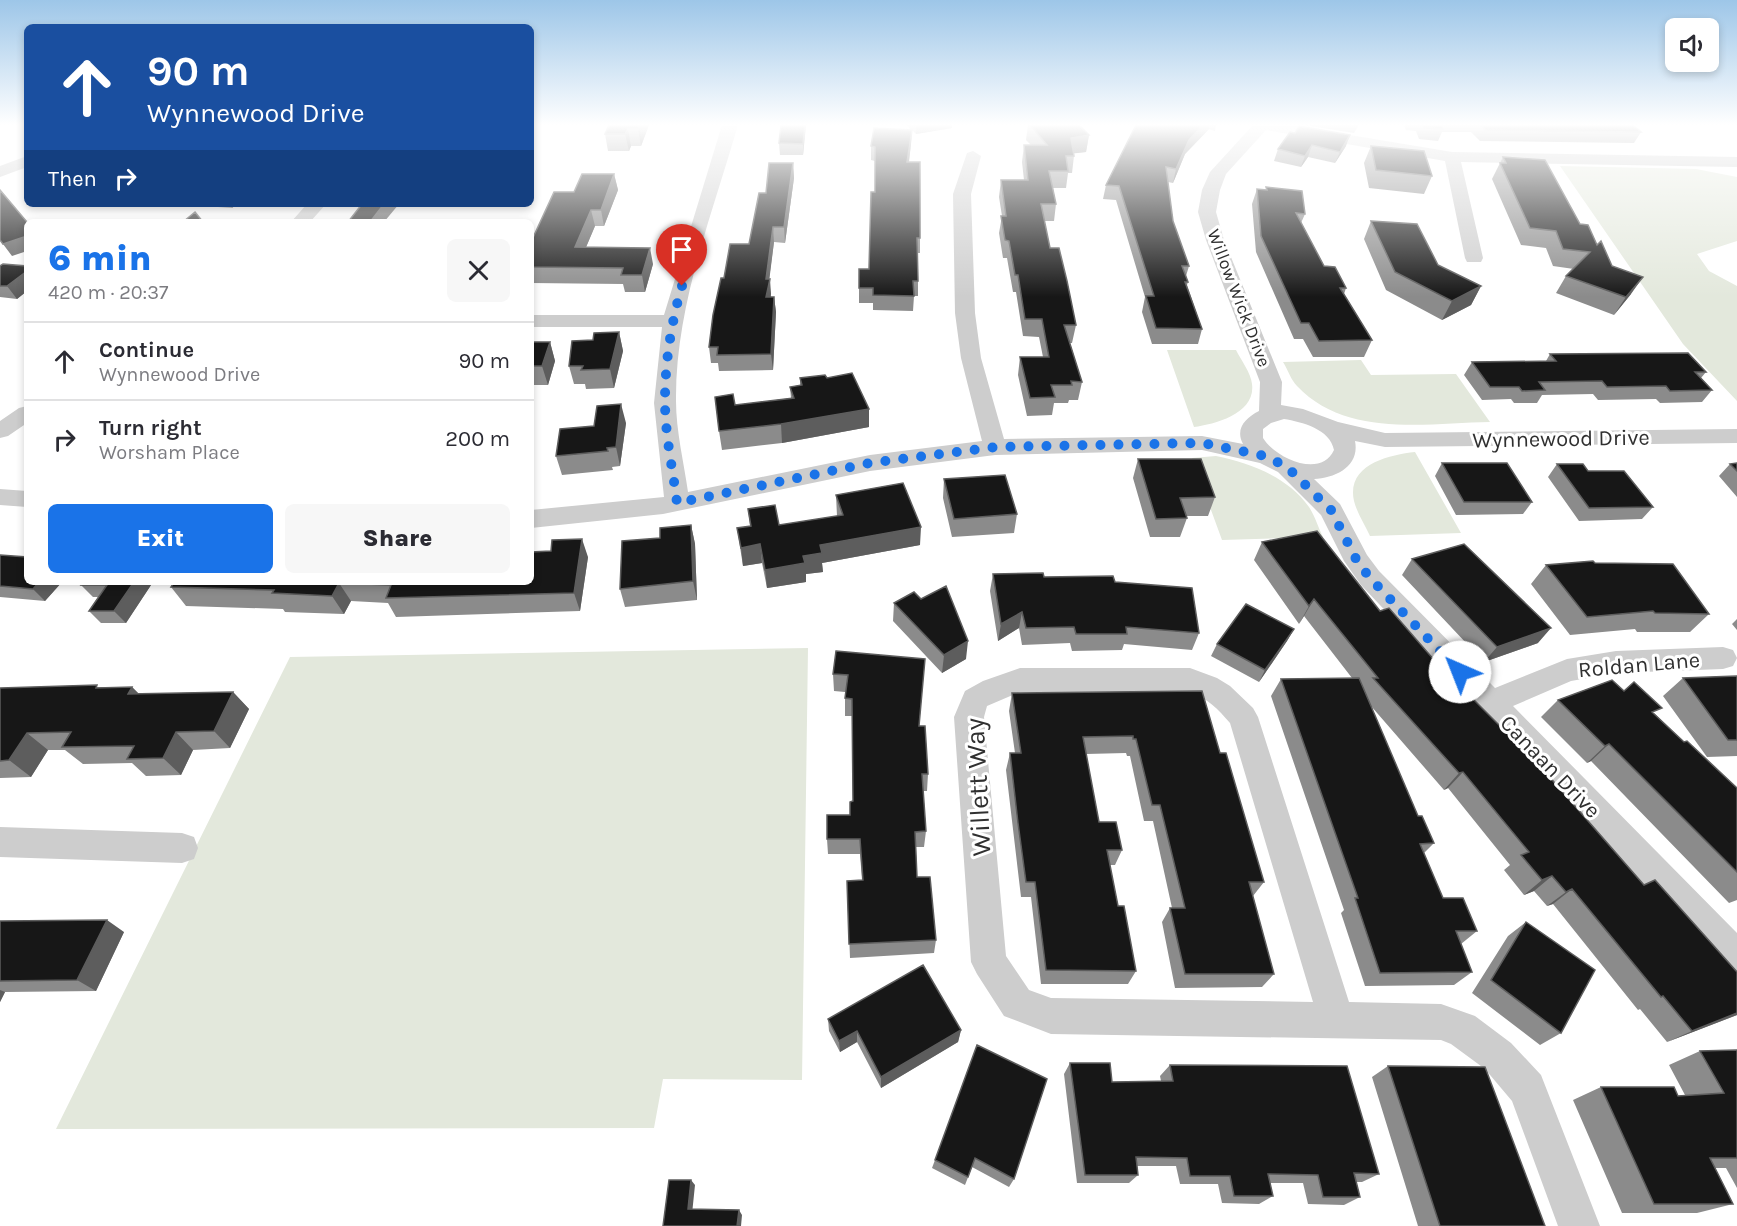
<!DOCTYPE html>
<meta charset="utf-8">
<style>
:root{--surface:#fff;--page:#f7f7f7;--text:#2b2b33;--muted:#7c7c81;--line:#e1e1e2;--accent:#1a73e8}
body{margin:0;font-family:Karla,sans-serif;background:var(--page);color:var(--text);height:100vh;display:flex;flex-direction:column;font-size:22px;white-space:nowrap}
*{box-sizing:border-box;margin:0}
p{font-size:20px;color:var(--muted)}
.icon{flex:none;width:33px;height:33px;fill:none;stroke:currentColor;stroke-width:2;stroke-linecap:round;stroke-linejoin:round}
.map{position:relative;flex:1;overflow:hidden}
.drawer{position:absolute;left:24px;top:219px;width:510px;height:366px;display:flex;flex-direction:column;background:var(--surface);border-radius:9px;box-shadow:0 3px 9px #0003}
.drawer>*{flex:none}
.banner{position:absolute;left:24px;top:24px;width:510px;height:183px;border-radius:9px;box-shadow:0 3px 9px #0003;background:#1a4fa0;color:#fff;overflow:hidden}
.buttons{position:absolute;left:1665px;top:18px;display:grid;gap:12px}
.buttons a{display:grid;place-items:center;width:54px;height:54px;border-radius:9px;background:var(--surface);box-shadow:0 3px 9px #0003;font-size:30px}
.pin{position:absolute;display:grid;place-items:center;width:51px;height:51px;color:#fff;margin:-62px -26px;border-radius:50% 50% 50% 0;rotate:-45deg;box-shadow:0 0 6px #0007}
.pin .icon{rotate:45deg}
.me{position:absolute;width:66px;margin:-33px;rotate:316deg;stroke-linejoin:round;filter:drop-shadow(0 0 4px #0008)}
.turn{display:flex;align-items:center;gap:21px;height:126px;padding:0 24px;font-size:27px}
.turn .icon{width:78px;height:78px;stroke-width:2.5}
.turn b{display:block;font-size:42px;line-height:51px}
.then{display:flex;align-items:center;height:57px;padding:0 24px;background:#0003;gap:12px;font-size:22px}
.round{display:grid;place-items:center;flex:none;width:63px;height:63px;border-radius:9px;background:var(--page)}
.overview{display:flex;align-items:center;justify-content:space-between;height:102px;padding:0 24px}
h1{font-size:36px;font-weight:800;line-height:45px;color:var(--accent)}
.cta{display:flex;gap:12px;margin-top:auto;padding:12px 24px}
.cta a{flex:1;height:69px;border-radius:9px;background:var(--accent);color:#fff;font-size:24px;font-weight:800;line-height:69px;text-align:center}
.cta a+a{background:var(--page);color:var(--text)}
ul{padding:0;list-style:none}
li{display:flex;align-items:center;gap:18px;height:78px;padding:0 24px;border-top:2px solid var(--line)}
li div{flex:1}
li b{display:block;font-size:22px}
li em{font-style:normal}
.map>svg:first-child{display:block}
</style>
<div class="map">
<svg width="1737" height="1226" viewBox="0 0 1737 1226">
<rect width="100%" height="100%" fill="#fff"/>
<path fill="#e3e8dc" d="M1560 166 1696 169 1737 177V241L1697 254 1709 271 1737 286V401L1683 344Z
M1167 350H1236C1241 360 1251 373 1252 384 1256 413 1216 424 1194 427Z
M1361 360 1371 375 1456 374 1490 422C1426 423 1346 438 1297 386 1291 380 1288 370 1283 362Z
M1415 452 1461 533 1370 536C1365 525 1357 513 1354 501 1346 465 1388 455 1415 452Z
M1216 456C1250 463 1288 477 1309 507 1315 516 1318 527 1323 537L1222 540 1192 458Z
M808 648 802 1080 663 1079 654 1128 56 1129 290 657Z"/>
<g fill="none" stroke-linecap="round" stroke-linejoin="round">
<path fill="#cdcdcd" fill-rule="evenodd" d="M722 125H738C712 215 675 307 676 401 676 431 684 463 688 492L870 455 982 441 961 358 955 313 953 194 967 153 973 151 981 156 971 194 975 313 981 358 1004 439 1202 436 1243 444C1235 429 1245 418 1259 411L1260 382 1206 240 1198 212 1202 190 1210 172 1253 125H1290L1452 152 1737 157V167L1461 162 1483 258 1481 262H1467L1465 258 1445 161 1266 130 1226 174 1220 190 1216 212 1224 240 1282 382 1281 405 1303 409 1338 422 1385 433 1737 429V443L1385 447 1355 441C1360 466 1336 478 1314 479L1340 504 1367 555 1379 571 1495 688 1567 659 1616 651 1723 647 1733 650 1737 658 1733 666 1723 669 1616 673 1571 681 1513 706 1737 933V976L1725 970 1361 585 1344 561 1321 515 1278 472 1260 463 1202 450 995 455 870 471 663 514 531 528V510L664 497 654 403 662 327H531V315H664ZM1284 419C1302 422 1330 429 1334 450 1321 479 1275 458 1263 438V429L1271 423Z
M27 156V167L0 177V166Z
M307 204H326L310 222H291Z
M27 406V423L8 436 0 438V421L19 408Z
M0 489 27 491V507L0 505Z
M1020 668H1190L1217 678 1230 686 1253 708 1258 717 1349 1002 1441 1004 1475 1016 1511 1043 1541 1075 1600 1226H1558L1512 1101 1485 1069 1451 1044 1441 1040 1051 1034 1004 1016 977 974 971 962 954 717 965 691 983 681ZM1020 692H1190C1207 698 1218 709 1230 723L1313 1002 1051 998 1029 990 1006 956 984 717 987 706Z
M0 827 182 833 194 837 198 848 194 859 182 863 0 857Z"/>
</g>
<path fill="#8b8b8b" d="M609 125H649L641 146H631L629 151H608L605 134Z
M781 125H806L803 155H780L779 143Z
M907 125H952V128L916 134 912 130 911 144 909 162 920 238V253H918V296H914L913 311 873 310V303H859V288L869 269 875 192V161L871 160V146L911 130Z
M1028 125H1079L1089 135 1086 152 1074 153V156L1072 173H1068L1066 188H1053L1056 204 1054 221H1044L1050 248 1076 325 1072 343H1070L1082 382 1078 400H1069L1068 403H1054L1052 415 1027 416 1018 375 1020 357H1043L1039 337 1023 336 1016 292H1013L1007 258H1003L999 233 1002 216 999 197 1001 180H1024L1022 162 1024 145H1031L1026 140Z
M1136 125H1216L1215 131 1209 129 1185 154 1173 183 1168 182 1173 221 1189 266 1186 276 1188 282 1187 285 1202 329 1198 344H1152L1142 312 1145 297 1116 200 1103 199 1106 185Z
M1304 125H1359L1354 133Z
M1404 125H1633L1641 132 1634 143 1480 141 1471 132H1442L1438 141 1419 139 1416 131 1406 130Z
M1295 133 1346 146 1335 163 1308 157 1301 167 1274 161 1278 149Z
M1371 146 1432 176 1424 194 1369 188 1364 163Z
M1503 157 1580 224 1597 245 1631 294 1614 315 1556 293 1566 276 1574 269 1553 266 1546 248 1521 245 1492 179Z
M793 163 794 178 785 243 774 242 769 279 771 297H774L776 312 773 370 719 371 718 363H711L709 347 724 278 749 244 766 193Z
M614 174 618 190 604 226H595L586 247 653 264 645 292H625L623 284 531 283V242L574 192Z
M1266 187 1305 214 1301 223 1324 266 1346 288 1344 294 1372 340 1364 357H1313L1303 339H1294L1256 252 1252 204 1257 189 1266 190Z
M203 204H237L232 208 204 206Z
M1371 221 1438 265 1481 286 1471 305 1442 320 1386 290 1364 239Z
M0 266H27V291L17 299 0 297Z
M619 332 623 351 614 388 586 389 585 384H574L569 366 593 340Z
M531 342H550L555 361 548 385H531Z
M1550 354 1706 372 1701 378 1712 390 1702 402 1660 403 1656 399 1598 400 1593 394 1542 395 1537 403H1514L1511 399 1482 400 1464 375 1472 362 1546 361Z
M800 378H827L869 409V427L782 443 722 450 719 431 735 405 791 398 790 387 800 385Z
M626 423 620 466 612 467 613 470 562 475 556 456Z
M1138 459 1215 497 1208 516H1186L1187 518 1180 537H1150L1133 478Z
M1442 463 1532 502 1523 514 1456 515 1435 476Z
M1737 463V497L1719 476 1730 464Z
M1557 464 1588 471 1653 507 1642 519 1579 521 1548 477Z
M944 479 1017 514 1014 533 952 537 943 498Z
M836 495 920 545 822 563 823 572 806 574V582L767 588 762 563 743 566 737 528 750 526 748 509 779 525 837 516Z
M691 525 695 544 697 600 625 607 620 589 660 538Z
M1262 542 1380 611 1737 1015 1667 1042 1640 1009 1638 1010 1553 904 1547 906 1534 891 1524 895 1504 870 1510 865 1448 788 1444 790 1371 706 1418 816 1434 843 1424 853 1443 898 1477 931 1461 944 1472 972 1454 985 1365 986 1341 913 1344 910 1271 696 1281 679 1352 678 1304 616 1299 624 1254 560Z
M0 555 27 582H62L45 601 0 597Z
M588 557 580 611 396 617 388 603 351 601 344 614 285 612 283 609 186 606 171 587 174 582H531Z
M1412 559 1538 643 1484 662 1402 575Z
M1595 563 1709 614 1690 632H1637L1635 629 1570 635 1531 584 1546 565Z
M993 574 1115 582 1199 633 1192 650 1124 644 1122 650 1072 651 1070 643 1022 645 1019 628 998 641 990 591Z
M83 582H153L126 623H101L89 611 98 597H93L81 585Z
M894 603 966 659 942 673 893 621Z
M1737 619V630L1732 624Z
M1294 629 1287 641 1259 682 1211 656 1217 644Z
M836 651 920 726 928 774 927 791H923L926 831 924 847H916L917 877 936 940 934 953 850 958 847 881 862 880 860 854H828L827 839 850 815 853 801 852 716H845V692L834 691 833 674Z
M1737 676V756L1707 757 1663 696 1683 678Z
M132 687 139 694 233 692 249 709 230 748 193 750 181 775 146 776 132 763 83 764 65 750H48L31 777 0 778V688Z
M1624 691 1655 714 1684 742 1737 788V900L1729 903 1591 761 1587 763 1541 717 1558 700Z
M1012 693 1220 753 1264 882 1253 896 1274 974 1262 987 1175 988 1162 922 1170 908H1172L1153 821H1144L1130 756H1127L1126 753 1086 754 1099 822 1122 850 1115 865H1110L1118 906 1136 971 1128 984H1041L1031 897H1021L1006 770 1010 753H1015L1009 711Z
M0 921 124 932 96 991 5 992 0 1002Z
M1526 922 1561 1033 1540 1045 1472 993 1508 936Z
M828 1019 961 1030 958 1042 881 1088 857 1042 840 1052 829 1031Z
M1737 1050V1188L1726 1168H1714L1733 1204 1697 1213H1622L1573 1100 1601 1087 1678 1096 1685 1095 1669 1065 1700 1051Z
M1070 1063 1112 1082 1161 1081 1160 1076 1170 1065 1379 1174 1362 1182H1356L1360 1197 1344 1205 1308 1204 1303 1183H1270L1273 1196 1259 1204 1222 1203 1218 1184H1180L1176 1166H1137L1138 1175 1129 1183H1077L1064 1074Z
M1388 1066 1545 1226H1418L1372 1077Z
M1047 1079 1014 1179 1009 1187 972 1167 965 1185 932 1168 935 1160Z"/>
<path fill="#5d5d5d" d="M640 125H649L641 146 638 129Z
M805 125H806L803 155V144Z
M916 125H952V128L916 134Z
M1203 125H1210L1209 129 1185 154 1173 183 1176 169 1189 140Z
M628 129 631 146 629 151 625 134Z
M912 130 911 144 907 176V162Z
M1089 135 1086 152 1069 154 1071 138Z
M1350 135 1346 146 1335 163 1340 152Z
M1312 145 1308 157 1301 167 1305 156Z
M793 163 794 178 785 243 784 227Z
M614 174 618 190 604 226 601 210Z
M230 204H237L232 208Z
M384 204H399L384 222H370Z
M591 210 595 226 579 264 575 247Z
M773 227 774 242 768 290 770 279 771 294 768 312 766 279Z
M27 236V251L12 256 3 244Z
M650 248 653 264 645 292 642 275Z
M27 271V291L17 299 7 286Z
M1643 277 1631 294 1614 315 1626 297Z
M1481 286 1471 305 1442 320 1452 301Z
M774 297 776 312 773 370 771 354Z
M619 332 623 351 614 388 610 369Z
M550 342 555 361 548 385 542 366Z
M621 404 626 423 620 466 616 447Z
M869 409V427L782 443 781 424Z
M691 525 695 544 697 600 693 581Z
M921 527 920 545 822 563 823 572 806 574V582L767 588 765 570 803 556 820 545Z
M582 539 588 557 580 611 574 593Z
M760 544 762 563 743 566 741 548Z
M39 582H62L45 601 33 589Z
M134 582H153L126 623 114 611Z
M339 583 351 601 344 614 332 596Z
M1314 599 1304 616 1299 624 1309 606Z
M1022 612 1019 628 998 641 1001 624Z
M1551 628 1538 643 1484 662 1497 647Z
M1294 629 1287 641 1259 682 1265 670Z
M968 641 966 659 942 673 944 655Z
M132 687 150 705 128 694Z
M233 692 249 709 230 748 214 731Z
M176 732 193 750 181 775 163 758Z
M27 733 48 750 31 777 9 760Z
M1609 744 1591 761 1587 763 1605 746Z
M1463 772 1448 788 1444 790 1459 773Z
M1552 876 1534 891 1524 895 1542 880Z
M1572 889 1553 904 1547 906 1566 892Z
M107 920 124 932 96 991 77 980Z
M0 990 5 992 0 1002Z
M1737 1013V1015L1667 1042 1692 1031Z
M961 1030 958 1042 881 1088V1077Z
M857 1031V1042L840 1052 839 1041Z
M691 1180 695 1185 692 1214 688 1209Z
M739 1210 742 1215 741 1226H737Z"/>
<path fill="#171717" stroke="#5d5d5d" stroke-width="1.5" d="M609 125H640L638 129H628L625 134H605Z
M781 125H805L803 144 779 143Z
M1030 125H1079L1089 135 1071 138 1074 156H1066L1068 171H1049L1056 204H1041L1050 248H1059L1067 281 1076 325H1064L1082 382 1071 381 1072 385H1051L1055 397 1030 398 1020 357H1049L1042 319H1025L1018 275H1015L1009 241 1005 240 1001 216H1006L1001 180H1028L1024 145H1047Z
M1136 125H1203L1189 140 1176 169 1166 167 1173 221 1189 266H1182L1188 282H1185L1202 329 1156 328 1146 296H1154L1119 186 1106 185Z
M1423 125H1442L1443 129 1424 128Z
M1481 125H1633L1641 132 1485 130Z
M1299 126 1350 135 1340 152 1312 145 1305 156 1278 149 1290 132 1295 133Z
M874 128 912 130 907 162H920V238H917L918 281H913L914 296 873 295V288H859V269H869L871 192H875V147L871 146Z
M1371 146 1424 151 1432 176 1376 170Z
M1503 157 1545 160 1580 224 1588 225 1597 245 1601 241 1612 266 1643 277 1626 297 1566 276 1590 252 1563 249 1556 231 1530 228 1500 163H1506Z
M769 163H793L784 227H773L766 279H770L766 297H774L771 354 717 355 718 347H709L713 315 721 278H724L730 244H749L759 193H766Z
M582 174H614L601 210H591L575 247 650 248 642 275H621L623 268 531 267V242L554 192H574Z
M1266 187 1302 191 1305 214 1296 213 1324 266 1335 267 1346 288H1340L1372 340 1319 341 1309 323H1301L1261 236 1257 189 1267 190Z
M0 190 27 222V236L3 244 0 240Z
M362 204H384L370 222H348Z
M195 212 203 222H183Z
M1371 221 1417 224 1438 265 1481 286 1452 301 1395 272Z
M3 264 27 266V271L7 286H0V266Z
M619 332 610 369 581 370 583 366H569L572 341 593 340 594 333Z
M531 342H550L542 366H531Z
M1688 353 1706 372H1695L1712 390 1670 391 1666 386 1607 387 1602 381 1539 382 1545 390 1522 391 1519 387H1490L1472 362 1556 361 1550 354Z
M852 373 869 409 781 424 719 431 715 397 733 394 735 405 794 398 790 387 802 385 800 378 825 375 827 378Z
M621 404 616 447 607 448 608 451 556 456 560 429 594 426 597 406Z
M1138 459H1201L1215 497 1180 498 1187 518 1156 519Z
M1442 463H1507L1532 502H1464Z
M1737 463V471L1730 464Z
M1557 464H1583L1588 471H1624L1653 507 1589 508Z
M1005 475 1017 514 954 519 944 479Z
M903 483 921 527 820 545 822 553 803 556 805 563 765 570 760 544 741 548 737 528 751 526 748 509 775 505 779 525 843 515 836 495Z
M691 525 693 581 620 589 622 541 660 538V528Z
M1317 531 1380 611 1389 608 1435 661 1540 766 1644 885 1655 880 1737 972V1013L1692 1031 1663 996 1661 997 1572 889 1566 892 1552 876 1542 880 1521 855 1529 852 1463 772 1459 773 1373 678H1378L1314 599 1309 606 1262 542Z
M582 539 574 593 386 598 391 585 339 583 332 596 272 593 274 590 171 587 174 582H531V552L551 551 552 540Z
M1464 544 1551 628 1497 647 1412 559Z
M0 555 27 557V582H39L33 589 0 586Z
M1593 561 1595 563 1673 564 1709 614 1655 613 1653 611 1587 617 1546 565Z
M1043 573 1044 577 1113 576 1115 582 1192 588 1199 633 1126 627 1127 634H1076L1074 627 1026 628 1022 612 1001 624 993 574Z
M83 582H134L114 611H89L107 585H81Z
M946 586 968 641 944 655 894 603 914 592 921 599Z
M1246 604 1294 629 1265 670 1217 644Z
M836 651 925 659 919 726H925L928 774H922L926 831 915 832 917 877H930L936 940 849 944 847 881 863 880 860 839H827V815H850V802L853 801 852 699 845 698 848 675 833 674Z
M1737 676V740H1728L1683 678Z
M1359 678 1418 816H1422L1434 843 1420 844 1443 898H1463L1477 931H1456L1472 972 1380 973 1355 898H1358L1281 679Z
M1612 680 1624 691 1634 682 1662 708 1652 712 1684 742 1687 741 1737 788V872L1609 744 1605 746 1558 700Z
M97 685 96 688 132 687 128 694 233 692 214 731 176 732 163 758 127 759 134 746 62 747 71 732 27 733 9 760 0 761V688Z
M1202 691 1220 753H1226L1264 882H1249L1274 974H1185L1170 908H1185L1160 805H1152L1136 739H1133V736L1083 737 1099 822H1116L1122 850H1107L1118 906H1124L1136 971 1046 970 1035 882H1026L1018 823 1010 753H1021L1012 693Z
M107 920 77 980 0 981V921Z
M1526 922 1595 970 1561 1033 1491 980Z
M923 965 961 1030 881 1077 857 1031 839 1041 828 1019Z
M977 1045 1047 1079 1014 1179 975 1158 968 1177 935 1160Z
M1737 1050V1158H1710L1733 1204H1654L1601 1087H1674L1678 1096 1724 1093 1700 1051Z
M1070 1063H1110L1112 1082 1173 1081 1170 1065 1347 1066 1379 1174 1354 1173 1360 1197H1323L1318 1175 1268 1174 1273 1196H1234L1230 1176H1190L1187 1158 1136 1157 1138 1175H1085Z
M1388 1066 1485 1067 1545 1226H1440Z
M669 1180H691L688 1209 739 1210 737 1226H663Z"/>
<linearGradient id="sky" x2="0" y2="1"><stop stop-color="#9dc6e8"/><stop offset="0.42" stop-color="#fff"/><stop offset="1" stop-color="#fff" stop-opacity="0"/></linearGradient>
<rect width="1737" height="297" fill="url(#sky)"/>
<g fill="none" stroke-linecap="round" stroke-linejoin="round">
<path stroke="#1a73e8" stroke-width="10" stroke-dasharray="0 18" d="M682 286C671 323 665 363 665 401 665 435 673 470 677 503L870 463 996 447 1202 443 1265 456 1287 467 1331 510 1357 561 1370 578 1460 672"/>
</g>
<g text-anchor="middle" stroke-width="6" stroke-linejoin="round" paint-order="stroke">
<g font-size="18" fill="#303030" stroke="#fff">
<text transform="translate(1239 298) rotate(69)" y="6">Willow Wick Drive</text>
</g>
<g font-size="22" fill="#303030" stroke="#fff">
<text transform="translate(1561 438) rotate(-1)" y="8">Wynnewood Drive</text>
<text transform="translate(1639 664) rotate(-5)" y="8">Roldan Lane</text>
<text transform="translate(1551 766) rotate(46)" y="8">Canaan Drive</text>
</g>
<g font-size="27" fill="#303030" stroke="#fff">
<text transform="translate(978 787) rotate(-93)" y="9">Willett Way</text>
</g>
</g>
</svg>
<div class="buttons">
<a><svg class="icon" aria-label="sound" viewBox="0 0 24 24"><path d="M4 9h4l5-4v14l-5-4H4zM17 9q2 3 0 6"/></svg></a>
</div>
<div class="pin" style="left:682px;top:286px;background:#d93025"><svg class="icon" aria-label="arrive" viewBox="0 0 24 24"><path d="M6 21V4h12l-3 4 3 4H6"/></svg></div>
<svg class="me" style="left:1460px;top:672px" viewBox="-20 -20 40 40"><circle r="19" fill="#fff"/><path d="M0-13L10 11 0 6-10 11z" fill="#1a73e8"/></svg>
<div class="banner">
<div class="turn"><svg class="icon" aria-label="ahead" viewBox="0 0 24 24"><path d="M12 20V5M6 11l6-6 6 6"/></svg><div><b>90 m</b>Wynnewood Drive</div></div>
<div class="then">Then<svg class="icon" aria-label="right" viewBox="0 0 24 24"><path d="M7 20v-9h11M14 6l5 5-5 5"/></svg></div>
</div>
<section class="drawer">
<div class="overview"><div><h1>6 min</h1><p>420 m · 20:37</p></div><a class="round"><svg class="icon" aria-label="close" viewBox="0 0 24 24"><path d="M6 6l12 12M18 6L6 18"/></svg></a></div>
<ul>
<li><svg class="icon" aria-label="ahead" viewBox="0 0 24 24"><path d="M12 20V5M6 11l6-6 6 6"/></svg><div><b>Continue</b><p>Wynnewood Drive</p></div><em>90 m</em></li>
<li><svg class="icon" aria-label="right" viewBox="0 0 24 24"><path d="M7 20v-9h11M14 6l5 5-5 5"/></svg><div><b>Turn right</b><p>Worsham Place</p></div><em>200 m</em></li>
</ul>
<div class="cta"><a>Exit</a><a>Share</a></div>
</section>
</div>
